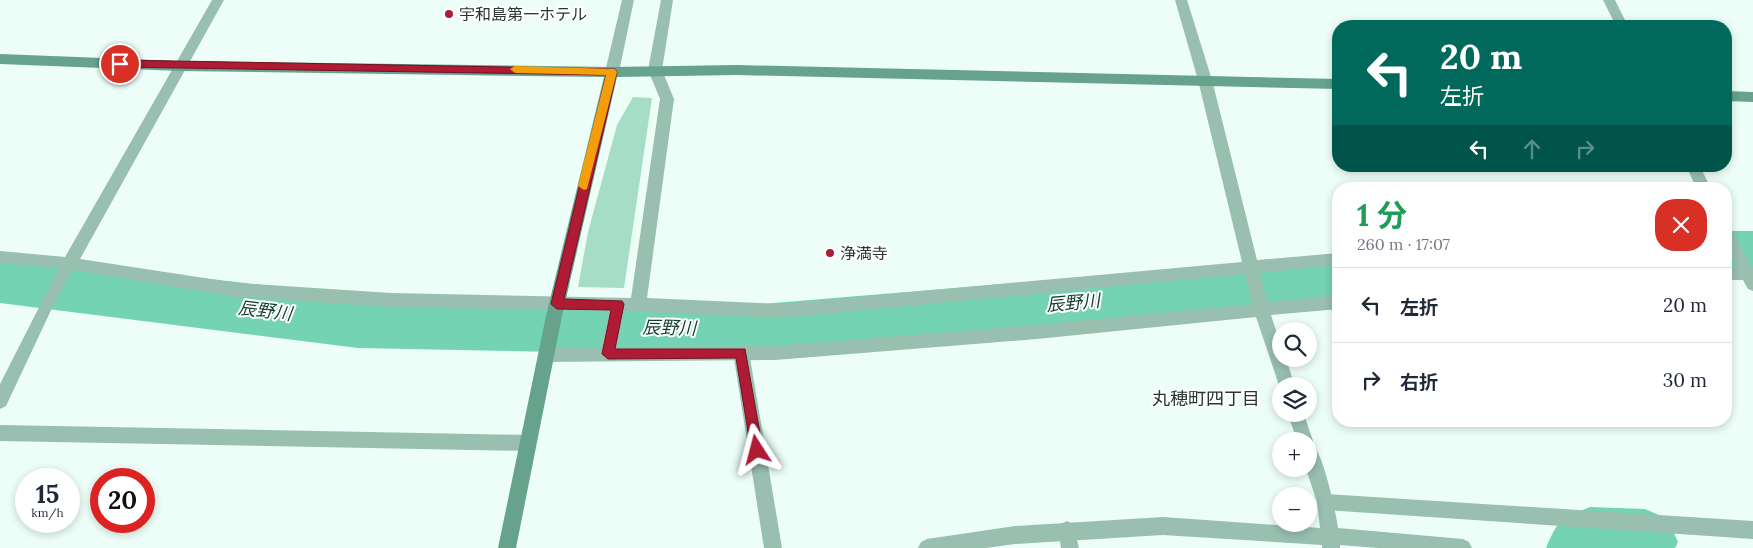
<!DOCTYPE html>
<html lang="ja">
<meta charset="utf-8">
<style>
:root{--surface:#fff;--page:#f2f2f3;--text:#1f2937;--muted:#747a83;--line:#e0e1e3}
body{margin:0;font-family:Lora,"Noto Sans JP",serif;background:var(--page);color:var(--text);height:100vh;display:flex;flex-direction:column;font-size:19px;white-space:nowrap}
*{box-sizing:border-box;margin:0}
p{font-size:16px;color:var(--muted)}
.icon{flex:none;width:28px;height:28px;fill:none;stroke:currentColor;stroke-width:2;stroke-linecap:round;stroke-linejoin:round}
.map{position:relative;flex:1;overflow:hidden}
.panel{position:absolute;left:1332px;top:182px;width:400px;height:245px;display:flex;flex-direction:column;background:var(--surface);border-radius:20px;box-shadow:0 2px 8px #0003}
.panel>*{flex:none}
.guide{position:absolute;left:1332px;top:20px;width:400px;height:152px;border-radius:20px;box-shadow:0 2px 8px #0003;background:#00695c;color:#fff;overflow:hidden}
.controls{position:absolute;left:1272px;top:322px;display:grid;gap:10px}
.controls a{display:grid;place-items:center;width:45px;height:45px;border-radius:50%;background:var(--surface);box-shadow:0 2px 8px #0003;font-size:25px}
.speed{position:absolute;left:15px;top:468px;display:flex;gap:10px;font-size:25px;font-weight:700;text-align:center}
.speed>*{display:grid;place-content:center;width:65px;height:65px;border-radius:50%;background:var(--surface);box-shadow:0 2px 8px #0003;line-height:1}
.speed small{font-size:12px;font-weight:400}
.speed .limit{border:8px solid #d22;background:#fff;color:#111}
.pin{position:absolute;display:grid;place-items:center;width:42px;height:42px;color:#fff;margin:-21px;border:2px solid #fff;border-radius:50%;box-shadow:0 1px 5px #0007}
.me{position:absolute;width:55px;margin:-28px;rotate:351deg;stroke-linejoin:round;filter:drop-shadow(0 0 4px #0008)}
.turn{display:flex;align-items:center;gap:18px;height:105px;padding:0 25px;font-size:22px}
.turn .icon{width:65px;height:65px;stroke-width:2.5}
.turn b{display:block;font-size:35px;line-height:42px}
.lanes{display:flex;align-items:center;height:48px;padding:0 25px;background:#0003;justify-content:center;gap:25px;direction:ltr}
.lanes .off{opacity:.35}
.round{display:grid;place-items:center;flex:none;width:52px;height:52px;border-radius:20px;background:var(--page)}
.overview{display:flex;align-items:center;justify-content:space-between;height:85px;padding:0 25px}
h1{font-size:30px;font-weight:700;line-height:38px;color:#1e9e55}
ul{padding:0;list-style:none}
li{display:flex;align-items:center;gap:15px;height:75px;padding:0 25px;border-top:1px solid var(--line)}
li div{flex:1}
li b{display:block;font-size:19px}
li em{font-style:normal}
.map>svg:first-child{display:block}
</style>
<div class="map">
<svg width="1753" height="548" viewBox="0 0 1753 548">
<rect width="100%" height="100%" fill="#ecfef7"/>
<path fill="#a5ddc7" d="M633 97 652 98 624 288 578 287 588 232 617 125Z"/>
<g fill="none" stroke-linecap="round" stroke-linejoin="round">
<path fill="#73d3b2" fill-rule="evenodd" d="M1726 231H1753V279H1726Z
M0 255 358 296 761 304 1339 256V304L761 356 358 348 0 303Z
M1590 507 1645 509 1668 519 1678 542 1675 548H1546C1559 518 1560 519 1590 507Z"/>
<path fill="#98bfb0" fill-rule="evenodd" d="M741 345 747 347 749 352 782 548H764L733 352 735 347Z
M1326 494 1753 521V539L1326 510 1320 508 1317 502 1320 496Z
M1067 521 1073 524 1079 548H1061L1058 530 1061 524Z"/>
<path fill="#98bfb0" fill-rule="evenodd" d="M212 0H224L80 259 237 283 391 293 631 298 660 99 648 70 661 0H673L662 70 674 99 647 298 780 304 1242 262 1198 80 1175 0H1187L1212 80 1257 260 1339 253V265L1260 273 1267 302 1339 295V309L1271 315 1281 346V359H1286L1295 386H1281V391L1256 317 1037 339 775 360 546 362 540 360 538 355 540 350 546 348 601 347 609 311 391 307 237 297 73 270 54 304 6 406 0 409V384L59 268 0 263V251L65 257ZM1245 274 1252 304 1037 325 775 346 617 347 624 311 780 318Z
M622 0H634L619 72 612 77 605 72Z
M1603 0H1615L1628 26H1616Z
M1686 166H1700L1711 189H1697Z
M1726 227 1731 229 1753 268V291L1748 289 1743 280H1726V268H1737L1726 248Z
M1288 414H1304L1313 441 1312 445C1323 451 1336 513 1338 528L1463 539 1469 542 1472 548H1378L1340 545V548H1322V545L1163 535 1015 544 986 548H918L921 542 927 539 1015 526 1163 517 1320 528 1317 502 1306 469H1309V441H1297Z
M0 425 528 435 534 437 536 443 534 449 528 451 0 441Z"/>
<path fill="#66a28c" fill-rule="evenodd" d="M0 54 180 61 612 67 737 65 1339 79V89L737 75 617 77 562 316 516 548H498L546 316 604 77 180 71 0 64Z
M1726 91 1753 92V102L1726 101Z"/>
</g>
<path fill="#af1b35" stroke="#721222" d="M120 60 615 69 617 72 564 299 622 301 624 304 615 349H745L763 450 761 454 757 456 752 454 751 450 736 358 608 359 602 354 611 310 557 309 551 304 606 75 120 67 116 64Z"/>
<path fill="#f59e0b" d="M515 66 615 69 617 72 587 189 584 190 578 186 606 75 515 73 510 69Z"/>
<g fill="#af1b35" stroke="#fff" stroke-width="2">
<circle cx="449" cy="14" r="5"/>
<circle cx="830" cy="253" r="5"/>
</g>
<g text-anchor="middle" stroke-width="4" stroke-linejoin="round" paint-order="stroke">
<g font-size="16" fill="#293531" stroke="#fff" text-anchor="start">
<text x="459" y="20">宇和島第一ホテル</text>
<text x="840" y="259">浄満寺</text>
</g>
<g font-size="18" font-style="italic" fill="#123e30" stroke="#fff">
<text transform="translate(1073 303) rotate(-5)" y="6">辰野川</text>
<text transform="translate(265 311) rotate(7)" y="6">辰野川</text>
<text transform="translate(669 328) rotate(1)" y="6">辰野川</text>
</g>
<g font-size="18" fill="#293531" stroke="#fff">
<text x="1206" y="405">丸穂町四丁目</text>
</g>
</g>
</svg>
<div class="controls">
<a><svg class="icon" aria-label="search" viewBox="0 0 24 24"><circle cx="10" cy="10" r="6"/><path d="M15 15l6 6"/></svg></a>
<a><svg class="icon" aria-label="layers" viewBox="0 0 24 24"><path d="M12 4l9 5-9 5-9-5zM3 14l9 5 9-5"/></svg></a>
<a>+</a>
<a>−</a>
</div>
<div class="speed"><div>15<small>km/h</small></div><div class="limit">20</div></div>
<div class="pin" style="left:120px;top:64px;background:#d93025"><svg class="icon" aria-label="arrive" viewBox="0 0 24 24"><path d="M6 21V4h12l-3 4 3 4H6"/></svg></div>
<svg class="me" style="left:757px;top:450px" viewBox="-20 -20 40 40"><path d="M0-17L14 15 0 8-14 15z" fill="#af1b35" stroke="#fff" stroke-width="4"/></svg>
<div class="guide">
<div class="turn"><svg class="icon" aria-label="left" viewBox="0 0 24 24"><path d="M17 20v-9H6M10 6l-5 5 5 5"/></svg><div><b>20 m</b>左折</div></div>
<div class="lanes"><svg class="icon" aria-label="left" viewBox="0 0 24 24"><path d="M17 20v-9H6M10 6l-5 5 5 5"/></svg><svg class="icon off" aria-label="ahead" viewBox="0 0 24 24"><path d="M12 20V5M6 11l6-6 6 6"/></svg><svg class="icon off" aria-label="right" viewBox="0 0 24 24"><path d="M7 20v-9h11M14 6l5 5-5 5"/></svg></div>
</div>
<section class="panel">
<div class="overview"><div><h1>1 分</h1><p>260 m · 17:07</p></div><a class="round" style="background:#d93025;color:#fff"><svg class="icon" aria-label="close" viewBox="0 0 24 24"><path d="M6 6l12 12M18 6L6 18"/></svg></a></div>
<ul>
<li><svg class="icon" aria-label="left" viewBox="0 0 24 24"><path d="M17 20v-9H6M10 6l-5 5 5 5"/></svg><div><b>左折</b></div><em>20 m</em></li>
<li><svg class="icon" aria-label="right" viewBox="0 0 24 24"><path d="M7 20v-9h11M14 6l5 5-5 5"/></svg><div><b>右折</b></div><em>30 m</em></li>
</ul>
</section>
</div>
